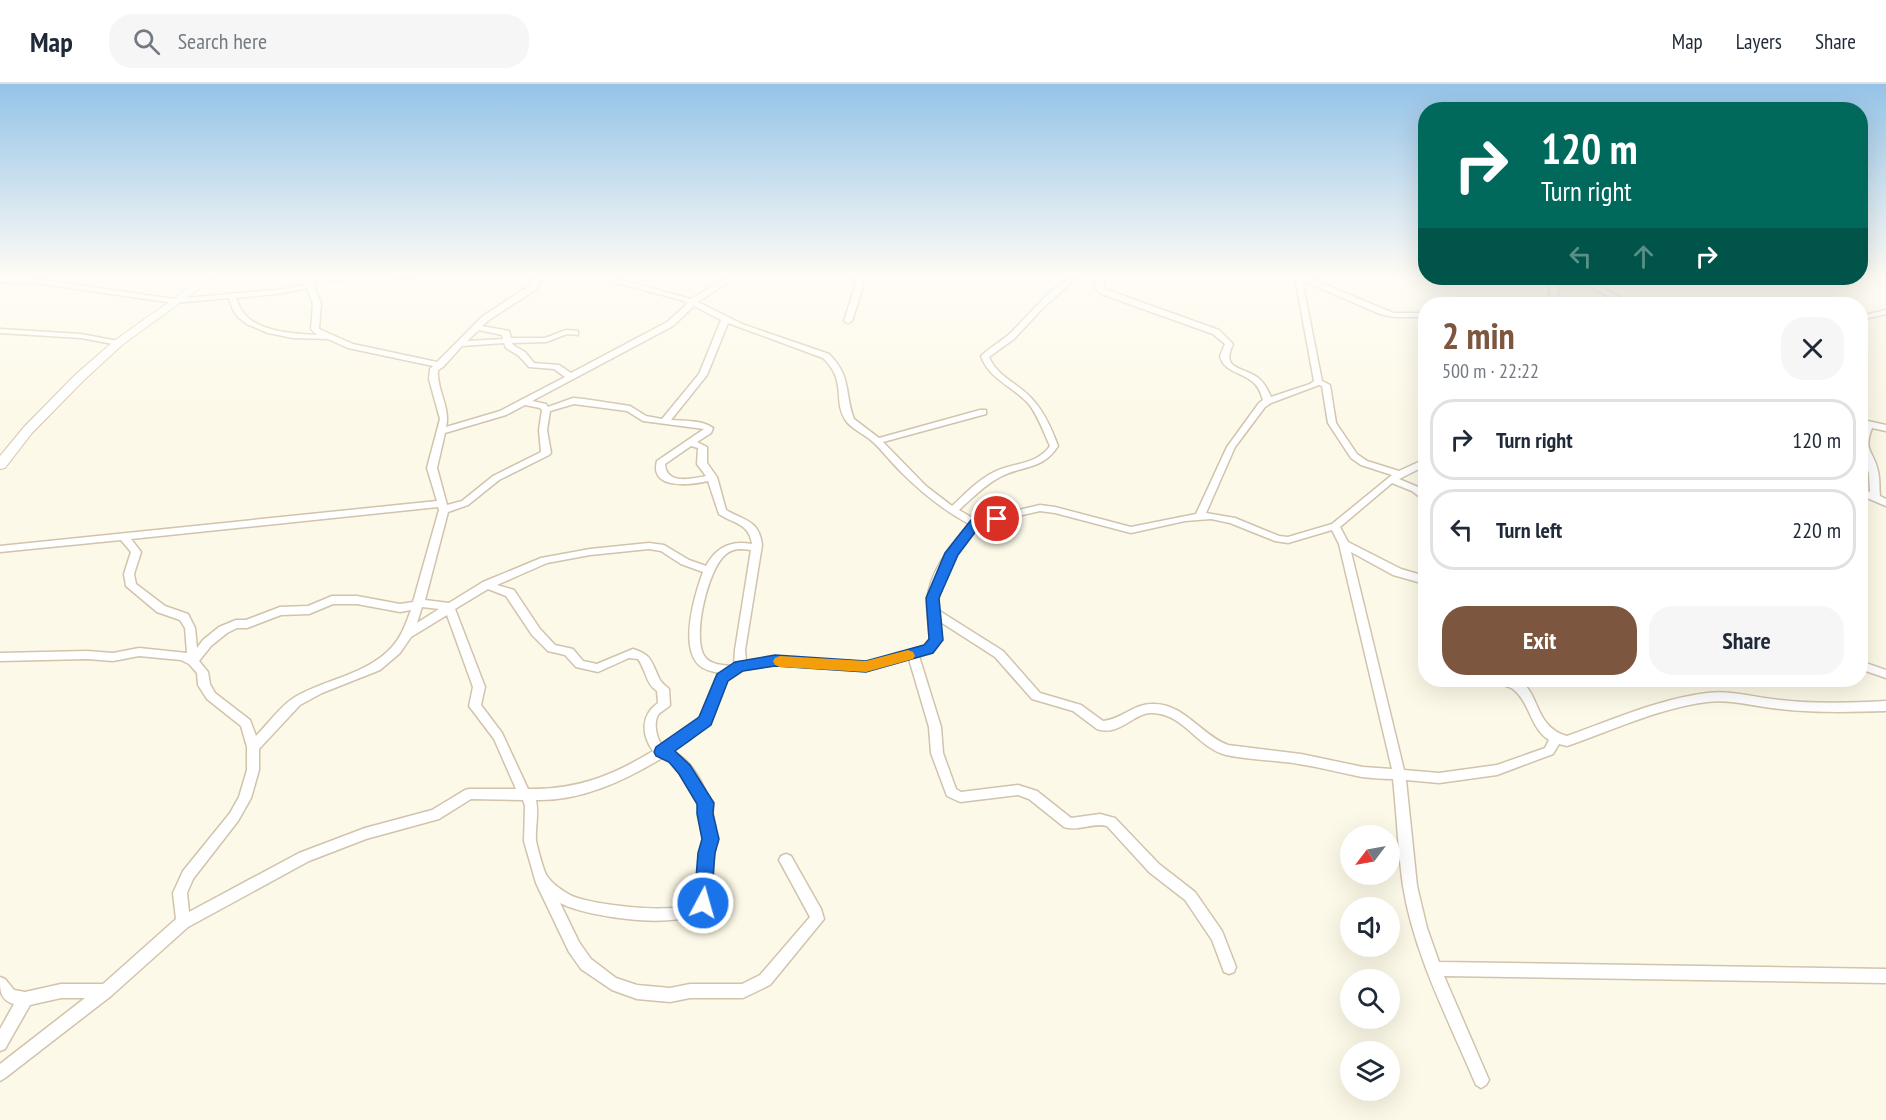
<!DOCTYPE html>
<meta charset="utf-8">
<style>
:root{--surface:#fff;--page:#f6f6f7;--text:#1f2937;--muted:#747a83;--line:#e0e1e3;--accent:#7c563e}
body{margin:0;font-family:"PT Sans Narrow",sans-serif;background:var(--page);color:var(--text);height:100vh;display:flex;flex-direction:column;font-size:22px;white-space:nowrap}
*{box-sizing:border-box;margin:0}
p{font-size:20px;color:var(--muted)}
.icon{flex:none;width:33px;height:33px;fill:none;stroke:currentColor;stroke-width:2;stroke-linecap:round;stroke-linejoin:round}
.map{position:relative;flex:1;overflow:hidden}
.drawer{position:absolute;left:1418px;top:213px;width:450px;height:390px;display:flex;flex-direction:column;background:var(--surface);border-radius:24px;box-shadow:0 6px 24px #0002}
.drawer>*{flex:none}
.banner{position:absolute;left:1418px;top:18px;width:450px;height:183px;border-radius:24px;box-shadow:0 6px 24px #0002;background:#00695c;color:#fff;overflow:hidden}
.needle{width:39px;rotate:238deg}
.buttons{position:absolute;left:1340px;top:741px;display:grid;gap:12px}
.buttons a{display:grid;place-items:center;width:60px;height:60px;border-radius:50%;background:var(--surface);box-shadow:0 6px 24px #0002;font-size:30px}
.pin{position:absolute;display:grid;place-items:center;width:51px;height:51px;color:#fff;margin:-26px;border:3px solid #fff;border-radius:50%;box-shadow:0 2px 6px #0007}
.me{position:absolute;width:66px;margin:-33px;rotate:6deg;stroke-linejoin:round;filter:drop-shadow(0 0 4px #0008)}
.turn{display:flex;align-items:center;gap:21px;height:126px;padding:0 24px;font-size:27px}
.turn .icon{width:78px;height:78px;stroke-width:2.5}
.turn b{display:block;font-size:42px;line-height:51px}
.lanes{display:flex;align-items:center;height:57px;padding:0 24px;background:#0003;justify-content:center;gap:30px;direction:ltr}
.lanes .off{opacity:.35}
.round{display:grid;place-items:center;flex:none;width:63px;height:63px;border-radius:24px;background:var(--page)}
.headline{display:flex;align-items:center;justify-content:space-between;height:102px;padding:0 24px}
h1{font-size:36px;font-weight:600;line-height:45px;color:var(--accent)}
.cta{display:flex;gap:12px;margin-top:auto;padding:12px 24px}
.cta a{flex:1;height:69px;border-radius:24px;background:var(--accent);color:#fff;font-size:24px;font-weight:600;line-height:69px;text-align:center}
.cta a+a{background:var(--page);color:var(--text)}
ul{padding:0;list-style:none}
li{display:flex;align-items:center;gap:18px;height:81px;margin:0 12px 9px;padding:0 12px;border:3px solid var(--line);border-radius:24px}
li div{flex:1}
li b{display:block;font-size:22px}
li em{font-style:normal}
header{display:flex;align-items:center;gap:36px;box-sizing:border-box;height:84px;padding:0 30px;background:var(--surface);border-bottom:2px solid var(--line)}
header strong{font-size:28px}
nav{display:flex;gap:33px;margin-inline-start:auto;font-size:21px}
.search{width:420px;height:54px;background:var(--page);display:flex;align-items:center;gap:15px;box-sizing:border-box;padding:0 21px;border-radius:24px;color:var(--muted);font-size:22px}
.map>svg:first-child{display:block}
</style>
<header>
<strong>Map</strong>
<div class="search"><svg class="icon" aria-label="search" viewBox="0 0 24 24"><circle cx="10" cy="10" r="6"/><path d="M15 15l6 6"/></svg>Search here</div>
<nav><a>Map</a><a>Layers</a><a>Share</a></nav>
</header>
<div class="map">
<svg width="1886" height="1036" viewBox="0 0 1886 1036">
<rect width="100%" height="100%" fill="#fdf9e8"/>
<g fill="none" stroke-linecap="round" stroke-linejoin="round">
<g stroke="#d1c3ac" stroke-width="3">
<path id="street" d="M310 193H415L412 195 332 197 316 195 314 201 321 220 319 245 353 260 437 278 483 232 529 202 538 193H545L535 206 489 236 482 242 509 247 511 254H545L566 246 578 247V251L567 250 546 258 512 259 513 261 525 268 534 279 559 281 571 289 667 238 688 219 681 216 601 195V193H611L691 215 728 193H736L698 218 742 240 829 270C852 293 844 308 854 335L879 354 980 326H986V330L883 358 926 402 952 422C965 410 978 396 994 388 1012 379 1037 381 1050 362 1043 347 1038 331 1028 319 1012 302 989 295 981 272 989 264 999 259 1007 252 1024 238 1057 193 1078 193L1044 223 1014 255 989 273C997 293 1020 300 1033 316 1045 329 1052 346 1058 362 1043 386 1023 381 1000 393 985 401 972 414 959 426L976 436 1040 421 1055 423 1131 443 1196 430 1227 363 1259 319 1263 316C1261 310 1259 303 1254 299 1243 288 1224 289 1220 272L1225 260 1213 250 1101 210 1095 204 1096 197 1094 193H1101L1104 197 1103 203 1107 206 1219 246 1233 260C1221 286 1241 282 1257 293 1264 298 1268 306 1271 313L1310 300 1314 297 1295 193H1307L1386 226 1394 229H1425V233H1394L1380 230 1302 196 1322 297 1330 301 1336 339 1357 370 1367 377 1399 387 1425 375V382L1399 395 1418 403 1425 409V417L1412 407 1392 399 1340 443 1348 458 1401 485 1425 492V500L1393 491 1351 468 1404 686 1439 689 1497 681 1545 664 1549 656C1530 644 1530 618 1513 605 1507 601 1500 601 1494 599L1493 596C1500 596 1510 594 1517 596 1540 605 1533 643 1567 652 1612 636 1659 615 1707 609 1732 606 1756 614 1780 616 1815 620 1851 619 1886 617V627C1851 628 1815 629 1780 625 1756 623 1732 615 1707 618 1659 624 1613 646 1567 662L1559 660 1553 670 1497 691 1439 699 1406 696 1417 802 1427 844 1439 878 1886 885V899L1444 892 1489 996 1486 1001 1481 1004 1476 1001C1449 937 1414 871 1403 802 1398 767 1397 731 1393 695 1383 695 1372 694 1362 693 1341 689 1320 683 1299 680 1275 676 1250 676 1226 671 1198 664 1183 629 1152 629 1134 628 1120 653 1097 645L1073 627 1032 615 995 573 939 537C942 558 941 565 919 572L941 643 943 669 956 705 961 708 1018 701 1037 707 1071 734 1100 730 1115 734 1159 780 1195 808 1222 847 1236 883 1234 888 1229 890 1224 888 1212 856 1185 816 1149 788 1107 742C1092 738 1079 748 1064 743L1029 715 1018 711 960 718 947 712 931 669 929 643 909 575 866 587 775 581 743 586 727 597 709 639 688 657 672 667C700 680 715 724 716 753 717 762 713 771 713 780 712 794 716 813 706 824 684 848 586 833 560 819L579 858 591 875 616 894 637 901 670 904 690 900H742L760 891 810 833 779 776 781 772 786 770 791 772 821 825 824 835 770 901 743 914H690L670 918 637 915 612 906 581 885 569 868 536 799 524 757 525 722 523 716 471 715 439 735 366 755 309 777 188 843 111 912 5 994 0 997V980L85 914H61L30 921 5 965 0 967V945L14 920C0 916 0 907 0 893L5 895 14 906 25 908 61 900H103L176 835 173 809 183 787 230 729 239 713 247 686V663L241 642 207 615 198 601 197 589 189 580 181 576 139 572 113 577 87 575 0 577V569L87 567 113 569 139 564 187 569 185 544 180 536 157 528 126 502 124 490 131 468 121 456 0 468V462L437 417 427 384 440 335 429 295 430 285 433 282 348 264 328 255 293 254 268 249 247 240 238 233 233 226 229 214 174 219 43 200 0 198V194L43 196 174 215 284 205 307 200ZM307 204 313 220 311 245 317 251C295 250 256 248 242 227 239 223 238 218 236 214L284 209ZM694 222 721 236 699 290 662 335 646 332 630 322 584 315 573 314 548 323 546 320 532 317 673 242ZM728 239 823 274C848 298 832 316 846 337 852 345 864 350 872 357 882 366 890 377 900 387 921 408 943 426 969 440 951 461 929 488 927 518 927 530 929 543 930 555L924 562 866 579 775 573 746 577 745 566 762 461C759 436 745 437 726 426L717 393 707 379V363L697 358 711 349 713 344C703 336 684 337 671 336L707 291ZM479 246 502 251 503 255 467 257ZM504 259 506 264 519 272 529 283 554 285 565 293 500 327 446 343C451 324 436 305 438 286L443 283 462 262ZM1319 301 1322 302 1328 339 1351 374 1361 381 1392 391 1332 440 1288 453 1279 452 1235 434 1206 429 1235 363 1265 323 1271 319ZM574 320 627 327 643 337 704 345 657 377C649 406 691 401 708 397L719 430C734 440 749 439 752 460 731 456 716 463 706 482L689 476 664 461 649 459 590 465 541 474 483 498 449 519 425 516 448 428 468 421 499 396 549 371 551 369 547 346 550 327ZM525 321 540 324 542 326 539 346 541 368 493 392 462 417 447 421 437 384 445 349 506 331ZM691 362 698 364 697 380 706 392C691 395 666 401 665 380ZM438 423 439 426 413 518 400 520 357 512H332L308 522 280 523 246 536H236L219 543 203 556 197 564 195 544 188 530 165 522 136 500 134 490 141 468 131 455ZM1040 427 1055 429 1131 449 1185 437 1211 435 1230 439 1275 457 1288 459 1332 446 1339 460 1392 685 1363 683 1301 670 1228 661C1201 651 1183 618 1151 620 1134 620 1122 635 1103 637L1081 621 1040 609 1003 567 938 526C937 493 958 466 978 441ZM649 465 661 467 681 480 703 488C695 510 679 562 699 581 704 586 713 588 721 589L716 594 700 633 680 651 662 661C657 655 653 640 658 631 661 627 667 625 670 621L669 605C665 601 661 599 659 594 651 577 652 571 633 565L597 580 583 577 573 565 555 561 540 545 514 506 497 501 547 479 590 471ZM742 465 751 466 735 566 734 580 731 582C723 581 711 581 705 573 691 555 708 485 725 471 730 466 736 465 742 465ZM488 505 506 512 532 551 548 567 565 571 576 583 598 588 629 574 638 575C646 586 646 600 657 607L658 619C641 631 641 650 653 667 612 692 576 706 528 705L502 649 481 621 485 603 455 525ZM333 520H357L400 528 411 526C406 539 402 552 392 563 368 590 326 595 295 613 281 621 267 641 256 652L250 636 215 609 210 600 208 588 199 577 211 562 227 549 237 544H247L281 531 309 530ZM422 523 439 525 417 539ZM447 531 473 603 469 622 494 655 516 705H469L465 706 432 726 365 744 299 769 189 828 187 809 193 795 238 737 251 714 259 686V665L300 621 322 609 380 586 400 569 411 553ZM662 674C691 686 703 724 704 754 704 762 701 769 700 777 698 790 701 802 697 815 695 817 693 819 690 820 669 830 594 821 572 812 564 808 552 800 547 792 543 786 538 765 536 757 535 743 539 730 536 716 581 717 624 697 662 674Z
M852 193H859L864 200 852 237 848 239 844 237 856 200Z
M1547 194H1553L1554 196H1588L1633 220H1624L1584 200H1556L1558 205 1557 220H1550V205Z
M1886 226V230L1860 236V232Z
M0 245 81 250 118 257 122 259 118 261 81 254 0 249Z
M1863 336 1886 341V347L1872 344C1863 368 1873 365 1878 387 1880 395 1879 404 1880 412L1886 415V422L1860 411V404L1870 408 1869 389 1860 367V353L1863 342 1860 341V337Z
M1860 577 1886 586V594L1860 585Z"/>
</g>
<g stroke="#d4c5aa" stroke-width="2">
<path id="secondary" d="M204 193H215L122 261 83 297 32 349 5 384 0 385V372L24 343 75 291 114 257Z"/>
</g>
<use href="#street" fill="#fff" fill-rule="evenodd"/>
<use href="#secondary" fill="#fff" fill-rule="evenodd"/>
</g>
<linearGradient id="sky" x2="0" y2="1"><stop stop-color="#95c3e8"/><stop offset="0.57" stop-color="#fefcf5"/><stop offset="1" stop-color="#fefcf5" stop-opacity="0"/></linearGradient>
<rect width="1886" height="338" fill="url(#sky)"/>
<path fill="#1a73e8" stroke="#114b97" stroke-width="1.5" d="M997 431 1001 432 1003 435 1001 438 979 443 958 471 939 514 943 556 933 569 866 588 775 582 743 587 728 597 711 641 675 667 690 681 714 719 713 730 719 755 715 769 711 819 709 825 703 827 697 825 694 819 698 769 702 755 697 730V720L679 690 669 678 656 672 654 668 656 663 699 633 717 590 735 578 775 571 866 577 924 561 929 555 926 514 945 469 971 436Z"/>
<path fill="#f59e0b" d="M908 566 913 568 915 572 913 575 866 588 780 583 775 581 773 577 775 574 780 572 866 577Z"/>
</svg>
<div class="buttons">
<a><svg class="needle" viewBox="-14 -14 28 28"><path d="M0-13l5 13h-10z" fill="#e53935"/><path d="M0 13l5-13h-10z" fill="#747a83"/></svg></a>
<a><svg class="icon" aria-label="sound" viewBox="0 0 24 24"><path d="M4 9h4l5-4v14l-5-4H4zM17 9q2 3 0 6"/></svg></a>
<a><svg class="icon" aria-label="search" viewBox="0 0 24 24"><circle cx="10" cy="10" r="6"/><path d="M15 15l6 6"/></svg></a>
<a><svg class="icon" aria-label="layers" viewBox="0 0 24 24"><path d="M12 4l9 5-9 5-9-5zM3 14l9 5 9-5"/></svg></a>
</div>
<div class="pin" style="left:997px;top:435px;background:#d93025"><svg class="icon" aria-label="arrive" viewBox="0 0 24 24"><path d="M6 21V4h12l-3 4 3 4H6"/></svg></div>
<svg class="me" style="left:703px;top:819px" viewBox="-20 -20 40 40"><circle r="17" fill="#1a73e8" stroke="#fff" stroke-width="3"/><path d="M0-11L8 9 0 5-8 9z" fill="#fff"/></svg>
<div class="banner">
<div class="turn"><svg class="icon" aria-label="right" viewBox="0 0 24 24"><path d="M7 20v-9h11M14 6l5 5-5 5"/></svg><div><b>120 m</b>Turn right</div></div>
<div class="lanes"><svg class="icon off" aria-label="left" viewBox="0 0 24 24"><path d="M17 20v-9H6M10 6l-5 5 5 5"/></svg><svg class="icon off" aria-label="ahead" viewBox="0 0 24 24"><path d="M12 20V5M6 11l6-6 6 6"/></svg><svg class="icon" aria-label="right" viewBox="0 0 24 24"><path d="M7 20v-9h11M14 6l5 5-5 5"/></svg></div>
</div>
<section class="drawer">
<div class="headline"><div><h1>2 min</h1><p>500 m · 22:22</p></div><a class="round"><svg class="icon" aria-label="close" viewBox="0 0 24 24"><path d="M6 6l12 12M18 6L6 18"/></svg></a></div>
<ul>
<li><svg class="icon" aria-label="right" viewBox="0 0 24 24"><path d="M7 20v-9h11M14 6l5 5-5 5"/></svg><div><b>Turn right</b></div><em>120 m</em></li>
<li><svg class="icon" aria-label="left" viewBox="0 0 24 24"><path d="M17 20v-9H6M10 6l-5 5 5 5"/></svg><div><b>Turn left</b></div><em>220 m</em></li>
</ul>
<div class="cta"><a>Exit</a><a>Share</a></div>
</section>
</div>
